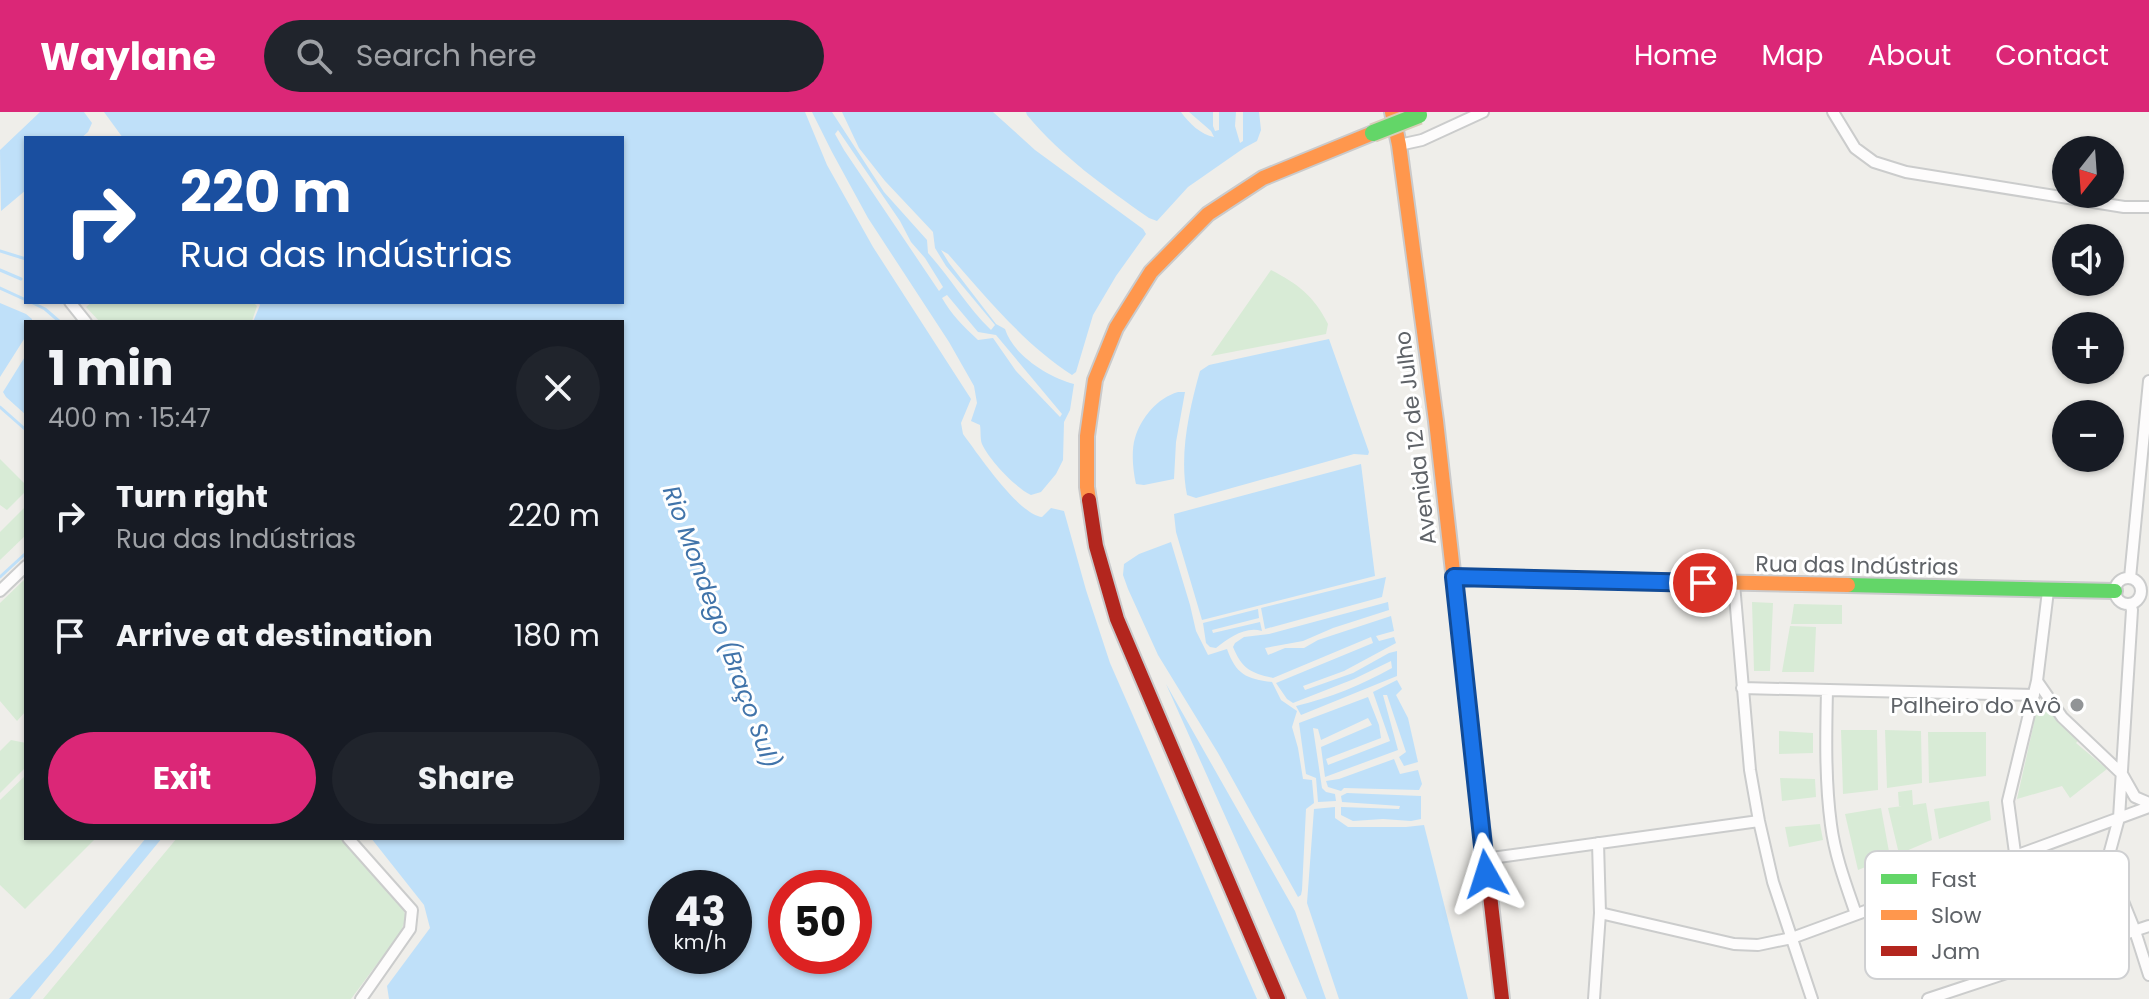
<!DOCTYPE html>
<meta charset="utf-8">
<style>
:root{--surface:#171b24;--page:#20242c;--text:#f1f3f6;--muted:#9ea1a6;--accent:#db2777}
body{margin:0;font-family:Poppins,sans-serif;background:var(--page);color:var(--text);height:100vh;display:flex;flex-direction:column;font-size:30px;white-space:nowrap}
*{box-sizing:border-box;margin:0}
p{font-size:26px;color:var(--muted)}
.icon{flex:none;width:44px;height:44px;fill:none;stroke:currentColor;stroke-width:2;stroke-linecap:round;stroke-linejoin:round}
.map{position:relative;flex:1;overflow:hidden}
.details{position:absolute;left:24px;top:208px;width:600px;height:520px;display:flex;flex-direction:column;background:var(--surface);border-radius:0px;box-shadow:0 2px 6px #0004}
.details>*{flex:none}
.hud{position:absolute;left:24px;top:24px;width:600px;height:168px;border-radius:0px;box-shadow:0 2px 6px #0004;background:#1a4fa0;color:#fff;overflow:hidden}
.needle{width:52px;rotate:197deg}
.buttons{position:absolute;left:2052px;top:24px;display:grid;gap:16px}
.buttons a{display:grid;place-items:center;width:72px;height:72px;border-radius:50%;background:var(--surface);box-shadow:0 2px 6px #0004;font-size:40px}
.speed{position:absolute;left:648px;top:758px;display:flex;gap:16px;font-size:40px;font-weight:700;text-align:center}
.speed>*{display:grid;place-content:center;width:104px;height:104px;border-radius:50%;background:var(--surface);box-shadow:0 2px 6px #0004;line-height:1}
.speed small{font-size:20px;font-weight:400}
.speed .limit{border:12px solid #d22;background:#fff;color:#111}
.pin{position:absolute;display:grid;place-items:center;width:68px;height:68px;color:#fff;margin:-34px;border:4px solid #fff;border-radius:50%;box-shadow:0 2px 8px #0007}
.me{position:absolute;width:88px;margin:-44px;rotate:354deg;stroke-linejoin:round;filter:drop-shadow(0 0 6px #0008)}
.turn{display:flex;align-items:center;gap:28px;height:168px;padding:0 24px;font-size:36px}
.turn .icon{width:104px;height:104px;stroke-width:2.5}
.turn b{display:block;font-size:56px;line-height:68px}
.round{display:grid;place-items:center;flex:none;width:84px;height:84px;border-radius:42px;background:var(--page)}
.headline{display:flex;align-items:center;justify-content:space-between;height:136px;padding:0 24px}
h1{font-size:48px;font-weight:700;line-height:60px}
.cta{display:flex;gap:16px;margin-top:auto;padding:16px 24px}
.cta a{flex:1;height:92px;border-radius:48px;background:var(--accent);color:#fff;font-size:32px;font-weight:700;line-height:92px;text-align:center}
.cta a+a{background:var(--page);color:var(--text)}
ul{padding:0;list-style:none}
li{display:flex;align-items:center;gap:24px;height:120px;padding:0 24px}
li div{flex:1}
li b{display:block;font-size:30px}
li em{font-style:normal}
header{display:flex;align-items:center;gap:48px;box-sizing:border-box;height:112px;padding:0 40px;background:var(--accent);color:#fff}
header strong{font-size:38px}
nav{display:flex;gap:44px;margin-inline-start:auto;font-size:28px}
.search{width:560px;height:72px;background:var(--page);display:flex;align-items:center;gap:20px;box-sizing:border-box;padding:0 28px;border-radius:44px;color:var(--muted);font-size:30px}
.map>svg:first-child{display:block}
</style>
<header>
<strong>Waylane</strong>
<div class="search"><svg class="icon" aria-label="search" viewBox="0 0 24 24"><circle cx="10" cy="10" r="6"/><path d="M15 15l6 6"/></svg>Search here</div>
<nav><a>Home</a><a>Map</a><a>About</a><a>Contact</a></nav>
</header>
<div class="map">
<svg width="2149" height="887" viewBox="0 0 2149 887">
<rect width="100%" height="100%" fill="#efeeea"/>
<path fill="#d8ebd6" d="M1271 158C1298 172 1314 184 1328 212L1326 222 1211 244Z
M92 190H253L257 194 252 209 248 210H100L86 195Z
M0 347 26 373V379L7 398 0 393Z
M26 394V423L0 448V420Z
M26 466V599L17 609 0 589V491Z
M1752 490 1773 491 1770 559H1754Z
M1794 492 1842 493V512H1791Z
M1790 514 1816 515 1814 560H1782Z
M2040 595H2045L2050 598 2078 629 2076 631 2107 657 2070 686 2062 674 2017 687 2034 611 2031 610 2036 598Z
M1841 618H1877L1878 678 1843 682Z
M1885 618 1921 619 1922 671 1887 676Z
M1779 619 1813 621V641L1779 642Z
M1928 620H1986V664L1929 671Z
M11 628 26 631V655L0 681V639Z
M26 663V726H96L25 797 0 773V688Z
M1780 666 1815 667 1816 685 1782 689Z
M1912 678 1913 693 1926 691 1932 728 1899 742 1888 696 1902 694H1899L1898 680Z
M1989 689 1991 708 1939 727 1934 697Z
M1881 696 1890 745 1858 758 1845 702Z
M1820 712 1823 728 1789 735 1785 715Z
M177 726H341L403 793 406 807 400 821 351 887H43Z"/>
<path fill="#bfe0f9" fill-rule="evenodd" d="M40 0H84L92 11 88 20 81 26H26V78L1 99 0 38Z
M104 0H805L827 53 873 135 971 287 961 311 963 322C978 342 1018 402 1042 405L1051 396 1064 399 1086 478 1110 551 1257 887H389L387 874 430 816 424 793 371 726H622V210H253L260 193 258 190H622V26H123ZM666 776H734V844H666ZM786 776H854V844H786Z
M812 0H832L884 80 927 128 928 141C950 165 967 195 991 218L995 213 946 154 935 136 933 120 885 69 859 36 842 0H993L1035 38 1143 117 1146 122 1116 164 1093 203 1076 260 1072 263C1024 232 986 185 948 142L941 138 949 151 996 212 1005 217C1013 243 1048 265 1074 272L1070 298 1064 310 1063 348 1056 362 1041 380 1031 383C1016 376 989 348 982 332 980 327 981 319 980 313L971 309 977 291 974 274 949 230 868 106 832 40ZM838 18 900 109 911 130 925 146 943 175 939 179 844 38 835 22ZM947 183 978 220 996 223 1062 302 1060 305 1016 259 993 226 978 228C964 215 951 202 942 186Z
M1026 0H1181C1189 11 1201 23 1214 25L1211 19 1189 0H1213V14L1215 19 1219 18V0H1236L1235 14 1240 31 1243 29V0H1259L1261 18 1257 29 1244 36 1188 75 1157 109 1149 106C1105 75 1062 45 1027 3Z
M0 191 26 202 32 207V210H26V224L0 265Z
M1329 227 1369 340 1368 343 1354 342 1196 386 1187 383C1179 343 1189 298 1200 259L1209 253Z
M26 243V303L6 285 3 280Z
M1178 280H1185L1176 330 1174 367 1144 373 1136 372C1133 359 1131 339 1135 326 1141 306 1157 286 1178 280Z
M1361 352 1375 464 1202 508 1176 420 1174 402Z
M1171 430 1190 493 1196 519 1208 543 1227 537C1236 562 1246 567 1272 570L1281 588 1297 599 1292 615 1298 636 1303 667 1312 668 1314 691 1306 697 1302 778 1301 783 1298 785 1218 641 1158 543 1128 477 1123 463 1124 452 1139 442Z
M1386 465 1382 485 1265 517 1261 496Z
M1388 490 1389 498 1333 516 1303 529 1265 536 1268 543 1285 536H1304L1318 528 1391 504 1394 519 1376 524 1379 529 1394 525 1396 531 1344 559 1303 574 1305 578 1353 561 1389 541 1397 539V564L1301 603 1296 594C1330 586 1361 573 1392 556L1391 549 1354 567 1293 591 1287 587 1276 571 1373 531 1371 525 1273 566C1251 561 1242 557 1233 535L1235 531 1244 525 1269 522Z
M1258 497 1259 506 1212 518 1213 521 1260 510 1262 519C1245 514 1229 526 1216 536L1210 535 1206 531 1203 511Z
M1397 568 1402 577 1396 583 1408 606 1418 650 1404 654 1399 645 1406 640 1387 583H1383L1398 638 1325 665 1321 635 1372 613 1368 606 1321 628 1318 617 1313 616 1322 676 1326 680 1335 682 1336 689 1318 690 1316 666 1306 662 1299 611 1368 585 1379 613 1381 626 1326 647 1328 653 1390 629 1373 580Z
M1166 572 1295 799 1326 887H1307Z
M1394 647 1400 662 1418 658 1422 672 1419 678 1344 676 1341 679 1328 675 1326 669 1339 667Z
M1347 681 1421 684V707L1411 709 1383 707 1353 709 1341 703V695L1399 697 1400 694 1342 690 1341 684Z
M1335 695V706L1348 715H1406L1424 713 1468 887H1339L1307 791 1314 697Z
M146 726H162L30 887H9L51 841Z"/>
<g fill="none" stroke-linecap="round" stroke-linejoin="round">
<path stroke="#bfe0f9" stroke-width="3" d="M0 139 26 147
M0 158 21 167
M0 176 26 188
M31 190 45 197 60 210
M0 295 26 318
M0 465 26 441"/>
<g stroke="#cbcccc" stroke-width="14">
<path id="street" d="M1833 0 1855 36 1874 50 1906 60 2124 95H2149
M1399 33 1422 28 1483 0
M70 190 86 210
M2130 466 2149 269
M2115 479a13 13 0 1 1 26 0a13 13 0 1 1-26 0Z
M1734 472 1750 658 1759 709 1773 770 1812 887
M0 479 26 454
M2130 492 2132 498 2119 706 2107 750 2135 819 2149 863
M2037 569 2062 605 2122 662 2135 685 2149 691
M1742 576 2034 583
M1827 578C1826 622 1825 669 1831 713 1835 744 1846 773 1856 802
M348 726 412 798 410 817 361 887
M1484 747 1759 709
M2020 778 2107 750
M1600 801 1734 832 1758 833 1792 826 2149 695
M2013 859 2014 825 2020 778 2008 689 2037 569 2048 479
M1594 887 1600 801 1598 731
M1928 887 2149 814"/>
</g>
<g stroke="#cacacb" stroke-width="18">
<path id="fast" d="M1848 473 2115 479"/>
</g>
<g stroke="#cacacb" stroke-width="18">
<path id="slow" d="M1392 0 1399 33 1436 309 1465 566
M1089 388 1087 375V324L1095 268 1116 216 1151 160 1208 102 1263 66 1373 21
M1454 465 1848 473"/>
</g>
<g stroke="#cacacb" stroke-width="18">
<path id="jam" d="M1089 388 1096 434 1117 507 1278 887
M1465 566 1502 887"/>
</g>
<use href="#street" stroke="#fdfcfc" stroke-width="10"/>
<use href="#fast" stroke="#63d668" stroke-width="14"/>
<use href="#slow" stroke="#ff974d" stroke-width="14"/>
<use href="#jam" stroke="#b3261e" stroke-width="14"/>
<g stroke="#d7ceb8" stroke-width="20" stroke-linecap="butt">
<path id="fast-bridge" d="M1373 21 1419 3"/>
</g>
<use href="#fast-bridge" stroke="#63d668" stroke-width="16"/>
</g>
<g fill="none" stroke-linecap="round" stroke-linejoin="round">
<g stroke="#114b97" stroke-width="20">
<path id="route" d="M1486 762 1454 465 1703 471"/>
</g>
<use href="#route" stroke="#1a73e8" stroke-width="14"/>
</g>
<circle fill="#919496" stroke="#fff" stroke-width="3" cx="2077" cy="593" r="8"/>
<g text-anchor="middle" stroke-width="6" stroke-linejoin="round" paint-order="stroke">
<g font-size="22" fill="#5f6368" stroke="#fff">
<text transform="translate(1415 326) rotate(-97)" y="8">Avenida 12 de Julho</text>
<text transform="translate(1857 453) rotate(1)" y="8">Rua das Indústrias</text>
</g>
<g font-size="22" fill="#5f6368" stroke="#fff" text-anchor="end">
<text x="2061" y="601">Palheiro do Avô</text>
</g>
<g font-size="24" font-style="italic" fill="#4174aa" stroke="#fff">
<text transform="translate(721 515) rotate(70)" y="8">Rio Mondego (Braço Sul)</text>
</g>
</g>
<rect x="1865" y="739" width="264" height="128" rx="12" fill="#fff" stroke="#cfd0d2" stroke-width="2"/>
<rect x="1881" y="762" width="36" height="10" fill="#63d668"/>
<rect x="1881" y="798" width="36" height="10" fill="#ff974d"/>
<rect x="1881" y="834" width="36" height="10" fill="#b3261e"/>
<g font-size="22" fill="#5f6368">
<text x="1931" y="775">Fast</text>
<text x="1931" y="811">Slow</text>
<text x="1931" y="847">Jam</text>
</g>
</svg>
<div class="buttons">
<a><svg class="needle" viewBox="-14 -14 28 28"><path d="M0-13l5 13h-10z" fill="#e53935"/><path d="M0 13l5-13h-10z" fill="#9ea1a6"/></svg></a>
<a><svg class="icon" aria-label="sound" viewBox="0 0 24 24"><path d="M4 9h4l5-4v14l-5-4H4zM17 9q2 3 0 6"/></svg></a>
<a>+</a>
<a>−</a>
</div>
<div class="speed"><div>43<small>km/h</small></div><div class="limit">50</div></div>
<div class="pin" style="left:1703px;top:471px;background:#d93025"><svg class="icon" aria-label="arrive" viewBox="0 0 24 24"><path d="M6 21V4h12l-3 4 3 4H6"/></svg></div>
<svg class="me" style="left:1486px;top:762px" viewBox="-20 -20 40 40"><path d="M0-17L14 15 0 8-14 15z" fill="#1a73e8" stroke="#fff" stroke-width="4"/></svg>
<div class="hud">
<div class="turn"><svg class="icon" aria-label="right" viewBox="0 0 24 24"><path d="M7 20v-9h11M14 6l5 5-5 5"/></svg><div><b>220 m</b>Rua das Indústrias</div></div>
</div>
<section class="details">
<div class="headline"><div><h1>1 min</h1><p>400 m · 15:47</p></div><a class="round"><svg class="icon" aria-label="close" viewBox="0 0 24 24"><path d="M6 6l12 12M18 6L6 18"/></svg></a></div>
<ul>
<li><svg class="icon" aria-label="right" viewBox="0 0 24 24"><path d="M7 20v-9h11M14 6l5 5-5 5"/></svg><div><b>Turn right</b><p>Rua das Indústrias</p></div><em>220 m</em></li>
<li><svg class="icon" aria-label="arrive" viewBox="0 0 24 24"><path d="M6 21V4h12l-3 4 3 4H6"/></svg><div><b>Arrive at destination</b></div><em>180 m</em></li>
</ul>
<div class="cta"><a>Exit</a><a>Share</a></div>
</section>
</div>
